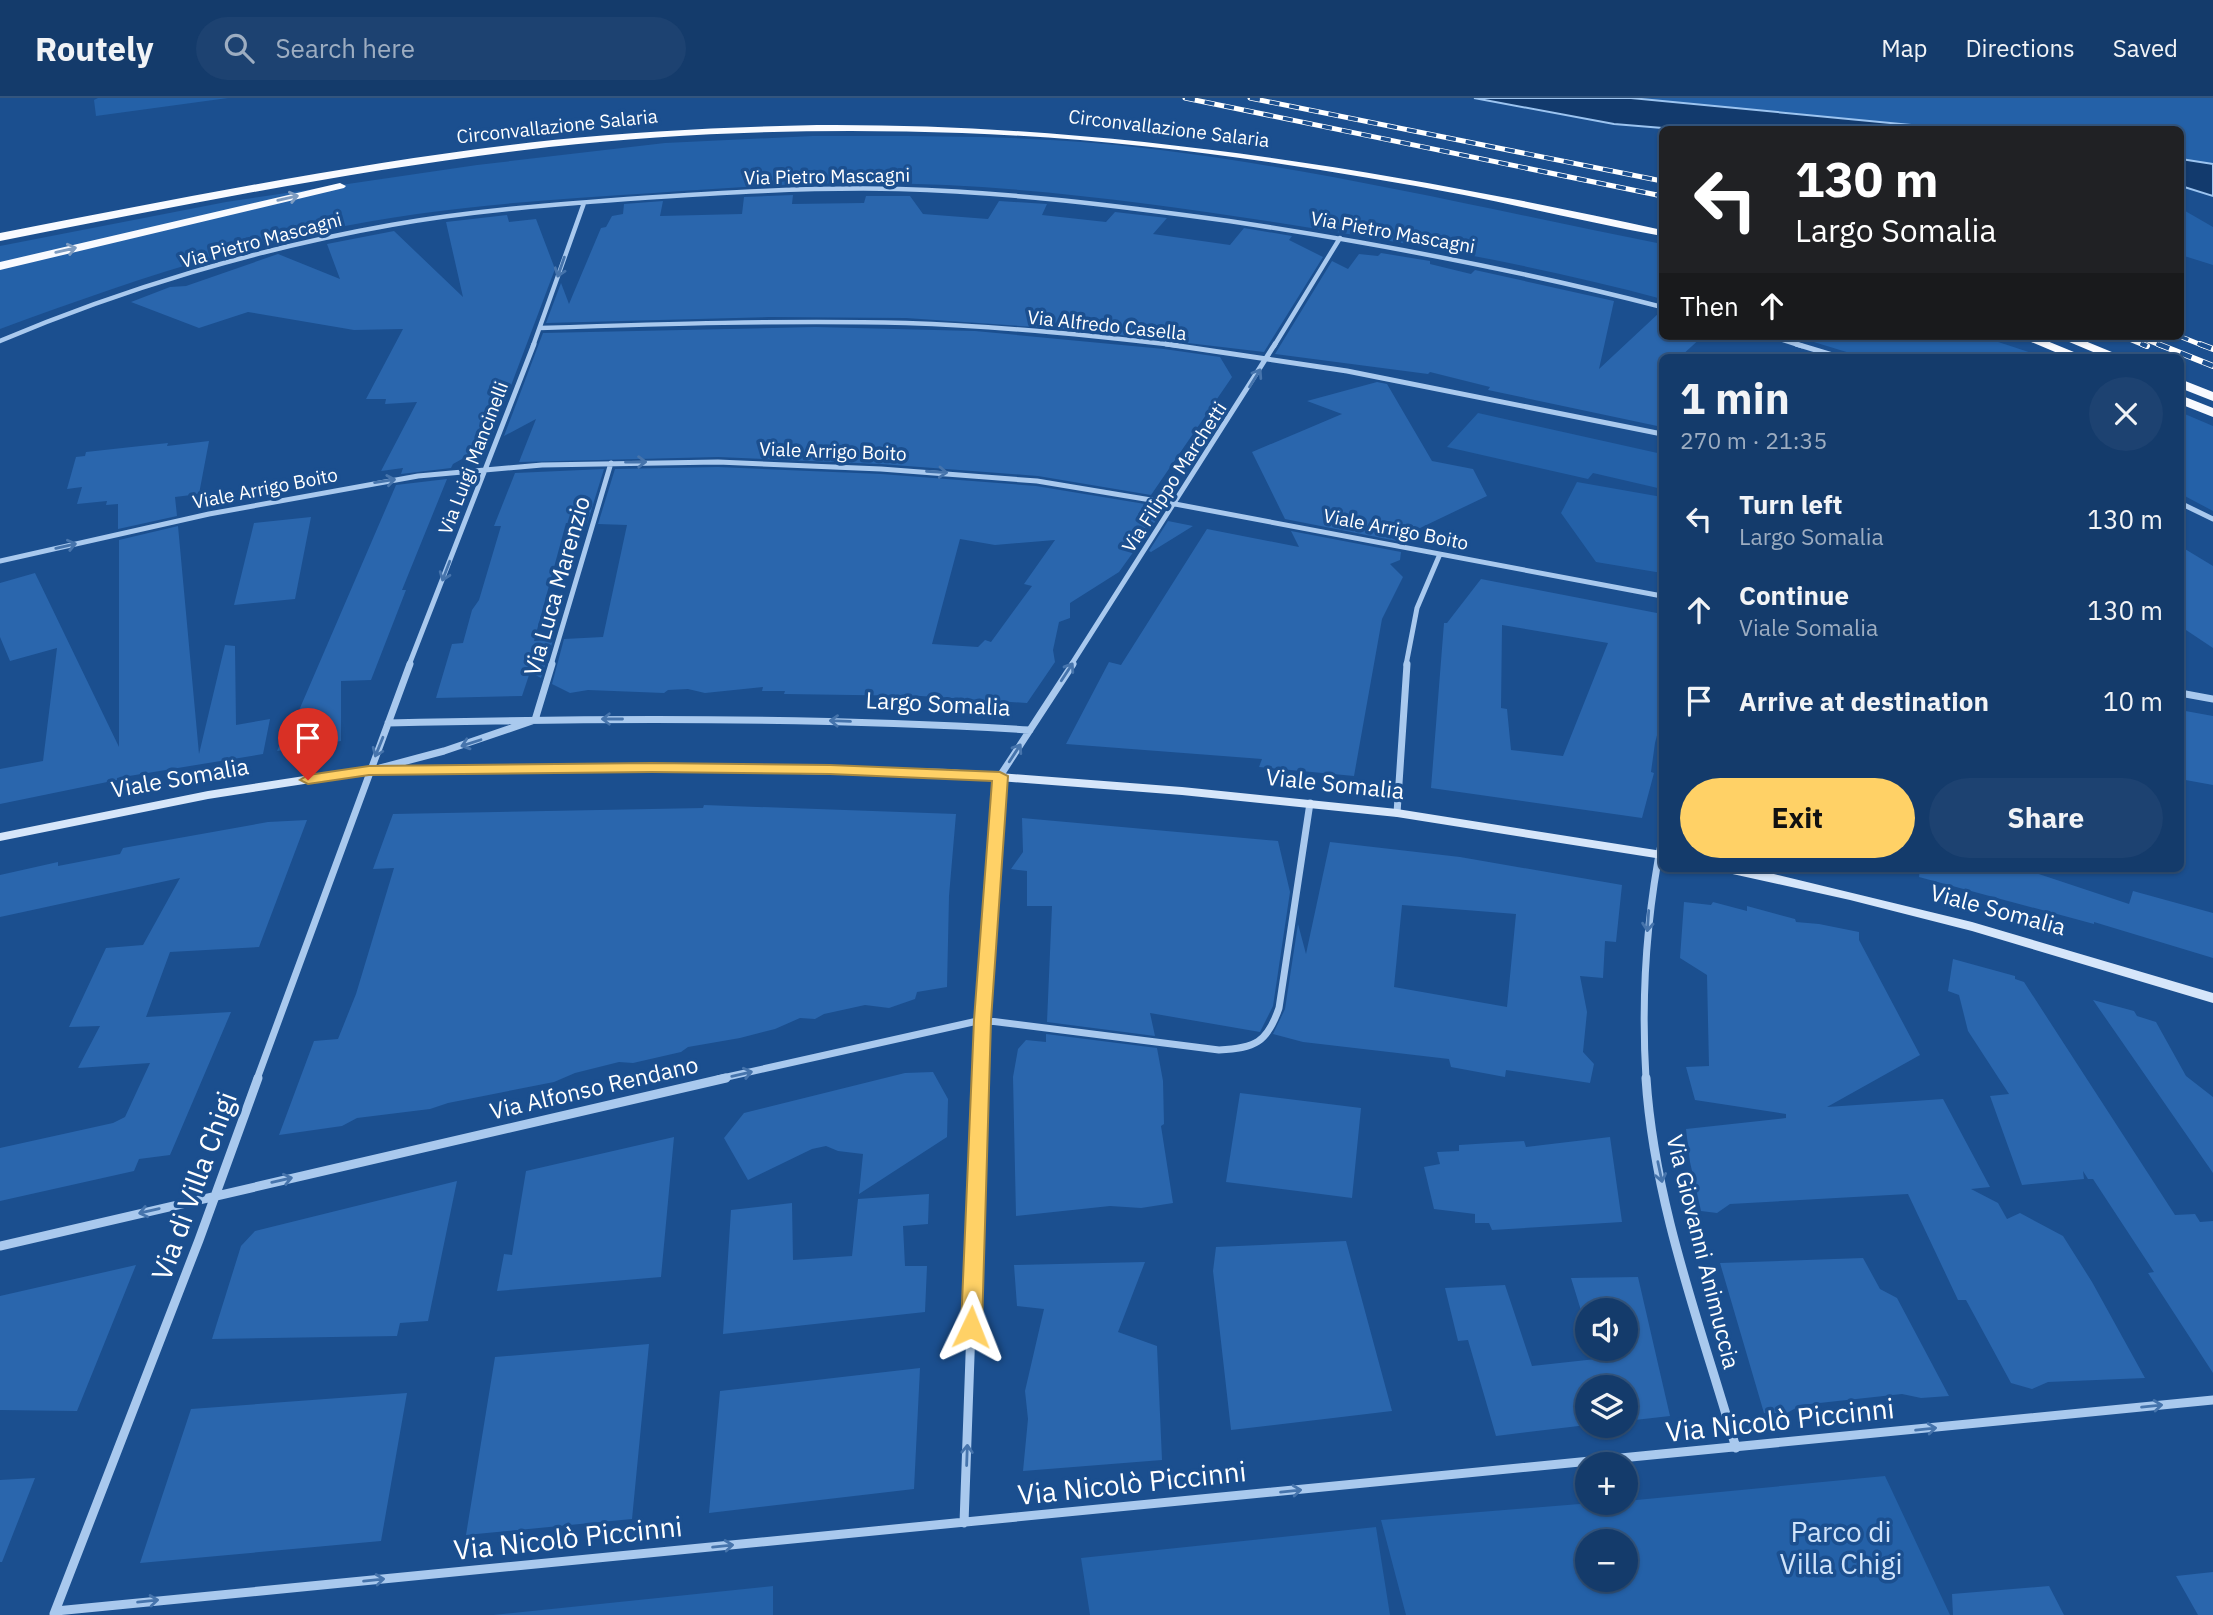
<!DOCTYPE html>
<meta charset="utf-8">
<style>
:root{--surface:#143b6b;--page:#1d4271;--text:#f1f3f6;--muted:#9dadc1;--line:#33557e;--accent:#ffd166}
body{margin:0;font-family:"IBM Plex Sans",sans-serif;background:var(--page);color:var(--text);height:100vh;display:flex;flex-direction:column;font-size:26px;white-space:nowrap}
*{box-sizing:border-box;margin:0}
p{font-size:23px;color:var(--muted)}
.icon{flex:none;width:38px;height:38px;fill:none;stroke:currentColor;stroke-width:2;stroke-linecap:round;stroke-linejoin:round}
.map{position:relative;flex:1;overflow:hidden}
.sheet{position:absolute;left:1659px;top:256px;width:525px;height:518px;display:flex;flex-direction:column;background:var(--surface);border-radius:10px;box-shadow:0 2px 5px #0004,0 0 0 2px var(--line)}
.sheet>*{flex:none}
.hud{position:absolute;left:1659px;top:28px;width:525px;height:214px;border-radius:10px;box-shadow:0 2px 5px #0004,0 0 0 2px var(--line);background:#202124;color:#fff;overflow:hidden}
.tools{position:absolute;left:1575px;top:1200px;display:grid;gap:14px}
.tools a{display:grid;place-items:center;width:63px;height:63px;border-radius:50%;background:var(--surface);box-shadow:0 2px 5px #0004,0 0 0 2px var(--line);font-size:35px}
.pin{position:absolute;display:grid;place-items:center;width:60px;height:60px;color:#fff;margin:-72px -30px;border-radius:50% 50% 50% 0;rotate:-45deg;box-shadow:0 0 7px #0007}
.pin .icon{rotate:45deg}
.me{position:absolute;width:77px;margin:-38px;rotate:2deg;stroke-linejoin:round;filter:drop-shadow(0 0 5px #0008)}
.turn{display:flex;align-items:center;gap:24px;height:147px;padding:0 21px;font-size:32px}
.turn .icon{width:91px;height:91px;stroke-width:2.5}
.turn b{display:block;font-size:49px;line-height:60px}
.then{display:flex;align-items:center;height:66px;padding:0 21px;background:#0003;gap:14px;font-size:26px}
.round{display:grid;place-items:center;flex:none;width:74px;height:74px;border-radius:37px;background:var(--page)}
.head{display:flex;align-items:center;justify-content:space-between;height:119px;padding:0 21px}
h1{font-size:42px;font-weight:700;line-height:52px}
.cta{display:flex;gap:14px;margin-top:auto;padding:14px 21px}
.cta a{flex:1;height:80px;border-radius:42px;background:var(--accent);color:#111;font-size:28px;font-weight:700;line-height:80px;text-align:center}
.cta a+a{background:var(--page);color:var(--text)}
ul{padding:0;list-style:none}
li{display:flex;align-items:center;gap:21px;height:91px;padding:0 21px}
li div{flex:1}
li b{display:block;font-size:26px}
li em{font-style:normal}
header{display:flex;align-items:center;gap:42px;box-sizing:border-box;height:98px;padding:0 35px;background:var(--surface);border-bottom:2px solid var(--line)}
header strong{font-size:33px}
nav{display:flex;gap:38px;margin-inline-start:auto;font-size:24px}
.search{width:490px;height:63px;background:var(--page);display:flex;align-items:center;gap:18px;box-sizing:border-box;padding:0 24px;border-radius:38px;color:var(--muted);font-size:26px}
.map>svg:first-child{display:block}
</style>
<header>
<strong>Routely</strong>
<div class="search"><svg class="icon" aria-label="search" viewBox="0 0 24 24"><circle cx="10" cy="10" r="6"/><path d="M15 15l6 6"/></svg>Search here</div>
<nav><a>Map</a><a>Directions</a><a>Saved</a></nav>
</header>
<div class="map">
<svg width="2213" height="1517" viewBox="0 0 2213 1517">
<rect width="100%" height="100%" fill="#1b4f8f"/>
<path fill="#2461a8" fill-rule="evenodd" d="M98 0H228L96 18 94 2Z
M1631 0H2213V66L2181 61 2180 32H1953Z
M813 38C907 38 1001 37 1094 45 1285 62 1475 109 1662 146V201C1537 167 1408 145 1280 125 1145 104 1010 86 874 85 801 84 727 90 654 95 543 102 433 109 325 132 214 154 106 192 0 231V148L226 104 477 67 665 45Z
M2180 110 2213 129V167L2181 157Z
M1794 238H1980L2044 259H1863Z
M2180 314 2213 328V413L2181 396Z
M1478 315 1662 356V391L1593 375 1588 381 1447 349Z
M1577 384 1662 399V475L1596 464 1561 415Z
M1885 1378 1950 1517H1406L1381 1422 1592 1405H1626V1403ZM1587 1444H1626V1482H1587Z
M1376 1429 1390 1517H1090L1081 1460Z
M773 1488V1517H493Z"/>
<path fill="#123a6d" stroke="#9cc4f0" stroke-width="2" d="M1474 0H1631L1953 31H1675L1614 26Z
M2181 61 2213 66V98L2181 88Z"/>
<path fill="#2a66ad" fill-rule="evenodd" d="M793 97 792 106 864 105 866 98H910L923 116 988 121 999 103 1047 106 1042 117 1106 124 1115 114 1167 120 1153 136 1230 147 1244 130 1292 138 1289 142 1323 159 1264 254 1078 232 906 220 769 219 546 225 561 185 569 206 601 130 606 129 612 118 623 116 624 106 663 103 660 118 742 116 744 99Z
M507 117 509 124 536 121 555 171 489 346 453 366 451 370 401 376 403 370 381 373 417 304 385 306 386 301H366L403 231 354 232 248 214 199 230 131 204 170 189 186 188 278 156 340 181 327 146 394 133 463 199 446 124Z
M1381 155 1430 163V166L1471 176 1475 172 1614 203 1599 271 1660 214 1662 238H1703L1680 259H1662V329L1488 292 1490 289 1430 274 1428 276 1275 256 1332 163 1348 171 1359 156 1378 158Z
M815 229 975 233 1164 251 1220 259 1232 279 1151 397 1038 378 881 366 718 359 519 364 536 321 504 338 543 235Z
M1377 284 1387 286 1432 363 1473 371 1487 398 1418 431 1404 428 1402 444 1285 421 1252 354 1342 316 1307 303Z
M209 343 199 396 175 399 177 418 118 431V406L106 407 107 403 77 406 82 389 67 391 76 359 85 358 86 354 168 345 167 348Z
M718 369 881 376 1036 388 1145 406 1138 416 1157 421 1119 474 1070 505V520L1059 524 1053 552 1055 564 1027 605 921 598 784 596 785 593H762L763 589 705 595 688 591 668 592 664 595 588 592 570 595 552 586 564 541 603 539 627 427 598 426 615 371ZM960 441 995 447 1055 442 1024 486 1032 488 991 544 985 542 978 549 932 546Z
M604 371 587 426 566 425 534 543 553 542 541 580 530 574 522 598 436 600 452 546 463 545 472 512 479 502 501 428H494L515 375Z
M447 381 402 492H406L371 582 341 583V643L277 653 293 618 297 617 396 387Z
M311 419 295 501 234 507 254 425Z
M1168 423 1193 428 1151 454 1149 453Z
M178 428 199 656 225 547 235 548 236 627 270 621 263 656 117 680V682L0 706V671L43 663 57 550 10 563 0 539V485L35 475 119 649V442Z
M1207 431 1299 449 1291 433 1401 454 1400 462 1390 466 1403 479 1382 521 1354 678 1259 669 1262 661 1066 646 1109 564 1121 567Z
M2180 448 2213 468V550L2180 528Z
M1481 481 1662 516V618L1655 645 1651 674 1654 675 1642 720 1431 690 1444 525H1447ZM1502 527 1608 545 1563 658 1511 652 1507 611 1501 610Z
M2180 612 2213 618V687L2180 681Z
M704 707 956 716 949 798 947 889 917 894 915 901 889 910 865 907 824 916 815 921 800 920 775 931 740 940 688 949 681 954 633 965 619 964 575 975 554 984 448 1005 430 1011 357 1020 342 1028 279 1037 314 943 338 941 356 896 394 770 373 771 393 716 703 710Z
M1022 720 1278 743 1290 794 1273 908 1260 934 1150 915 1155 938 1047 924 1052 808H1027V773L1011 771 1023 754Z
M307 722 259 849 170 854 146 919 231 914 170 1057 139 1061 134 1073 0 1103V1050L113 1025 125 1019 150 965 78 970 100 928 69 929 106 850 143 847 180 780 0 819V777L58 764V768L120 756 123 750 268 724Z
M1330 744 1460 759 1622 787 1616 844 1605 843 1603 880 1580 878 1587 914 1583 954 1594 966 1590 985 1506 972 1505 979 1451 969 1449 961 1303 944 1273 936 1285 911 1298 826 1306 856ZM1402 807 1516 816 1507 909 1394 889Z
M1920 770H2021L2129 806 2133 793 2213 815V860L2094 824V826L1919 779Z
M1684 804 1711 807 1713 804 1747 813V808L1795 821 1796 824 1819 826 1859 834V842L1920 957 1827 1009 1943 1001 1990 1089 1971 1091 1998 1105 2007 1121 2020 1115 2063 1138 2092 1184 2145 1280 2048 1284 2032 1291 2011 1285 1966 1202H1958L1908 1096 1730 1106 1717 1115 1701 1113 1690 1064 1686 1031 1786 1020V1016L1695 1002 1686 969 1709 968 1707 877 1680 860Z
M1953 861 2015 878V881L2024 884 2175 1117 2195 1116 2200 1124 2213 1123V1275L2148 1175 2154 1174 2093 1081H2088L2083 1073 2084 1081 2022 1087 1990 998 2009 996 1968 933 1959 897 1948 893Z
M2093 902 2134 913 2137 918 2156 924 2186 978 2213 999V1075Z
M1046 936 1157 950 1163 983 1164 1026 1161 1028 1173 1105 1141 1110 1110 1108 1016 1118 1013 979 1018 951 1026 942 1046 944Z
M933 974 948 1001 947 1039 859 1096 863 1056 838 1053 826 1048 812 1051 748 1082 724 1040 744 1015 905 975Z
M1240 995 1361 1010 1352 1100 1226 1084Z
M674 1039 661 1179 497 1193 504 1156 512 1157 526 1073Z
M1610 1039 1622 1124 1492 1132 1489 1125H1475V1116L1434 1111 1424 1069 1440 1066 1437 1054 1459 1053V1047L1524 1043 1526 1049Z
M457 1083 428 1223 400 1225 397 1238 212 1241 241 1148 255 1133Z
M929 1096 928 1126 903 1128 905 1168H927L925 1214 723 1236 731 1112 792 1105 793 1162 852 1158 858 1101Z
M1346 1143 1392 1313 1231 1332 1213 1173 1216 1149Z
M1863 1160 1880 1191 1897 1200 1949 1298 1921 1300 1902 1296 1801 1307 1787 1315H1764L1720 1165Z
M1145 1164 1118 1234 1157 1248 1162 1362 1023 1373 1028 1321 1025 1293 1044 1211 1017 1208 1014 1167Z
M136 1167 77 1313 0 1312V1198Z
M1638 1179 1670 1318 1626 1323V1290H1587V1327L1496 1338 1468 1242 1458 1243 1445 1190 1505 1187 1532 1268 1596 1261 1593 1251H1626V1213H1587V1232L1571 1180Z
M649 1246 632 1421 466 1437 495 1259Z
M920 1270 914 1391 709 1415 720 1293Z
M407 1295 381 1443 140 1465 191 1311Z
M35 1380 2 1464H0V1382Z
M2213 1474V1517H2198L2176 1478Z
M2049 1488 2064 1517H1953L1952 1496Z"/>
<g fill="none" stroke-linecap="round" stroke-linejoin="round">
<path stroke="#a9c9ee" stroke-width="4.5" d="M540 230C662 226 784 222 906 225 998 228 1089 237 1181 248
M1770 238 1802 248
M0 243C122 191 260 150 391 127 469 113 548 107 627 101 717 95 808 89 899 91 1009 94 1119 108 1229 123 1375 145 1519 172 1662 209
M533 248 584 105
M1274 248 1340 140"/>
<path stroke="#a9c9ee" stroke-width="5" d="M1166 246 1347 273 1662 336
M1796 246 1839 259
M2180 405 2213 421
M0 463 209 416 418 378 542 367 718 364 881 371 1037 383 1175 406 1662 498
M409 567 534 246
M551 567 611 365
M1071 567 1275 246
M1406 567 1417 510 1440 456"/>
<path stroke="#a9c9ee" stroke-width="7" d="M2180 595 2213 601
M535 622 552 566
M388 625C602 620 816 619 1030 632
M380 670 444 653 532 623
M1397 715 1407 566
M257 981 410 566
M718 981 982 922 1219 952C1255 950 1267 945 1279 910L1310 705
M980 981 1000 678 1073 566
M1646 981C1641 900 1646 821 1662 741"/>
<path stroke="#a9c9ee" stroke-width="9" d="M1646 980C1654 1106 1701 1229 1736 1350
M0 1148 726 980
M964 1425 980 980
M56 1513 2213 1302
M54 1516 199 1142 258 980"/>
<path fill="#d6e6fa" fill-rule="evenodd" d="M697 666 948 671 1182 689 1397 711 1662 753V761L1397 719 1182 697 948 679 697 674 369 676 208 701 0 743V735L208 693 369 668Z
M1721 770H1749L1972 824 2213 895V905L1972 833 1850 802 1728 775Z"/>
<path fill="#f8faff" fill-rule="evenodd" d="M817 27C1103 25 1383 71 1662 132V138C1596 126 1530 110 1464 97 1299 66 1131 41 962 35 825 30 686 34 549 49 364 70 182 107 0 143V135C183 100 367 62 553 42 641 33 728 29 817 27Z
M340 85 346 88 344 90 0 172V164Z
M2017 238H2035L2086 259H2067Z
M2055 238H2073L2124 259H2105Z
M2180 281 2213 294V303L2180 290Z
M2180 297 2213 310V319L2180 306Z"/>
<g stroke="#fff" stroke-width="5">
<path id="rail-far1" d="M1185 0 1662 98
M1250 0 1662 83
M2122 238 2146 248
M2138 238 2162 248
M2179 238 2204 248"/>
</g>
<g stroke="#fff" stroke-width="6">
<path id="rail" d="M2142 246 2147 248
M2158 246 2213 268
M2200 246 2213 251"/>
</g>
<use href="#rail-far1" stroke="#1b4f8f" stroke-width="3.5" stroke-dasharray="10" stroke-linecap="butt"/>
<use href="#rail" stroke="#1b4f8f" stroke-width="4.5" stroke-dasharray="12" stroke-linecap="butt"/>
</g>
<defs><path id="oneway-shaft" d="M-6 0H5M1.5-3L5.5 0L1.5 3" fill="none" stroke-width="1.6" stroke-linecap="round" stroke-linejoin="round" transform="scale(1.75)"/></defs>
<g stroke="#7e9cc1">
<use href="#oneway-shaft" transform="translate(288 100) rotate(-13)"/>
<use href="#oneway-shaft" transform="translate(66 152) rotate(-13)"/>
</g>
<g stroke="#4674ac">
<use href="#oneway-shaft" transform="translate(561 169) rotate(109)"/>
<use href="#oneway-shaft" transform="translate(1255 280) rotate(-58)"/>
<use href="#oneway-shaft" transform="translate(636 364) rotate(-1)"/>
<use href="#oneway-shaft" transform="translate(937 374) rotate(4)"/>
<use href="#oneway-shaft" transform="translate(385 383) rotate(-9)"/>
<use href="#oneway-shaft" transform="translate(66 448) rotate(-13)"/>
<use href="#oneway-shaft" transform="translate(446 473) rotate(111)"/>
<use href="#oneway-shaft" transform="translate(1067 574) rotate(-57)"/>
<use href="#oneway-shaft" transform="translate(612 621) rotate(180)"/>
<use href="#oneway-shaft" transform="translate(840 623) rotate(-178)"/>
<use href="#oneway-shaft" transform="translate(471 645) rotate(162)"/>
<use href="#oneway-shaft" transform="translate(379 649) rotate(112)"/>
<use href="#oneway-shaft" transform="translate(1015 655) rotate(-57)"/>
<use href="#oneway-shaft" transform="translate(1648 823) rotate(94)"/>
<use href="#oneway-shaft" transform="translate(742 976) rotate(-13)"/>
<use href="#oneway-shaft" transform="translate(1660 1074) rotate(78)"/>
<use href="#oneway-shaft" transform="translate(282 1082) rotate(-13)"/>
<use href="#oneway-shaft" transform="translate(149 1113) rotate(167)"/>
<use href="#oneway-shaft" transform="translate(2152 1308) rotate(-6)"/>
<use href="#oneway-shaft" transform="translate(1926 1331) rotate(-6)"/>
<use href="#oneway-shaft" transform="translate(967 1357) rotate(-88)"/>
<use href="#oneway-shaft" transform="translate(1291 1393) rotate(-6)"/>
<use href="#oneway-shaft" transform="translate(723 1448) rotate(-6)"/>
<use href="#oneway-shaft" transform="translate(374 1482) rotate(-6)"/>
<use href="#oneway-shaft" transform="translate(148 1503) rotate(-6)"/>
</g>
<path fill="#ffd166" stroke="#a68842" stroke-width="2" d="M652 665 830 667 1000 674 1008 678 991 922 982 1229 979 1235 971 1238 964 1235 961 1229 974 922 992 683 830 676 652 674 369 677 308 686 300 682 308 677 369 668Z"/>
<g text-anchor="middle" stroke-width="7" stroke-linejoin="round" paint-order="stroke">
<g font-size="19" fill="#fff" stroke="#1b4f8f">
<text transform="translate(557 28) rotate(-6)" y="7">Circonvallazione Salaria</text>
<text transform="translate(1169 30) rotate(7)" y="7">Circonvallazione Salaria</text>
<text transform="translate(827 78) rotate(-1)" y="7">Via Pietro Mascagni</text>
<text transform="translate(1393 134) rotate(10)" y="7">Via Pietro Mascagni</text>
<text transform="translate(261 142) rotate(-15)" y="7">Via Pietro Mascagni</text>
<text transform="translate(1107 227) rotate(6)" y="7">Via Alfredo Casella</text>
<text transform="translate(833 353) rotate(2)" y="7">Viale Arrigo Boito</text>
<text transform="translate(473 360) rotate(-69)" y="7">Via Luigi Mancinelli</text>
<text transform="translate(1174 379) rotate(-57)" y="7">Via Filippo Marchetti</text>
<text transform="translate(265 390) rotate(-11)" y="7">Viale Arrigo Boito</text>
<text transform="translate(1396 431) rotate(11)" y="7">Viale Arrigo Boito</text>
</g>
<g font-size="23" fill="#fff" stroke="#1b4f8f">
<text transform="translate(557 488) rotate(-74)" y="8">Via Luca Marenzio</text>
<text transform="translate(938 606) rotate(3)" y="8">Largo Somalia</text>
<text transform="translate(180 680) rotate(-10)" y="8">Viale Somalia</text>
<text transform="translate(1335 686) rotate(6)" y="8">Viale Somalia</text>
<text transform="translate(1998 812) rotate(15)" y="8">Viale Somalia</text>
<text transform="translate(594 990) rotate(-13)" y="8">Via Alfonso Rendano</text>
<text transform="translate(1703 1154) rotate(76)" y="8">Via Giovanni Animuccia</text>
</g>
<g font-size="28" fill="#fff" stroke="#1b4f8f">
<text transform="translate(194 1088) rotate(-70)" y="10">Via di Villa Chigi</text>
<text transform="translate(1780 1322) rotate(-6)" y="10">Via Nicolò Piccinni</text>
<text transform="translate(1132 1385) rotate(-6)" y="10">Via Nicolò Piccinni</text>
<text transform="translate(568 1440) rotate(-6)" y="10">Via Nicolò Piccinni</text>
</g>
<g font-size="28" fill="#cfe3fa" stroke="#1b4f8f">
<text x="1841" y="1444">Parco di<tspan x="1841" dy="32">Villa Chigi</tspan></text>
</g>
</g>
</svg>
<div class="tools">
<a><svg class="icon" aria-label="sound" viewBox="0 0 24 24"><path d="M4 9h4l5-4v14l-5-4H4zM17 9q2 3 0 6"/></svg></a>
<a><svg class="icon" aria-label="layers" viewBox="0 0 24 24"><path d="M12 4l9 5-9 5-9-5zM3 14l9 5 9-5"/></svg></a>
<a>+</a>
<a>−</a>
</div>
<div class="pin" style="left:308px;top:682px;background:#d93025"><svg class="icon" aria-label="arrive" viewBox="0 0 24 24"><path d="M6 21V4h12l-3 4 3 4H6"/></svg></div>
<svg class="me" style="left:971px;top:1229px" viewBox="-20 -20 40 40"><path d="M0-17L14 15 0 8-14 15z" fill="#ffd166" stroke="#fff" stroke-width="4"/></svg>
<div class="hud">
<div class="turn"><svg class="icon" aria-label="left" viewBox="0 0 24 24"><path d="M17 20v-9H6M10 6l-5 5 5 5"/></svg><div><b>130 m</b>Largo Somalia</div></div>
<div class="then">Then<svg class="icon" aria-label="ahead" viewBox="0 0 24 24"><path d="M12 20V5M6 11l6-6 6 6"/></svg></div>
</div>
<section class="sheet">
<div class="head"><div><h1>1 min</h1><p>270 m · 21:35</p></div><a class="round"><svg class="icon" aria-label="close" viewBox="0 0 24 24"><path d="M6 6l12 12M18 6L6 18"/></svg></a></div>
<ul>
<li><svg class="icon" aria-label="left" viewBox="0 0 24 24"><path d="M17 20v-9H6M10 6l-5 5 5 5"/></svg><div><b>Turn left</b><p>Largo Somalia</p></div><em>130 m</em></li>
<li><svg class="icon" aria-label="ahead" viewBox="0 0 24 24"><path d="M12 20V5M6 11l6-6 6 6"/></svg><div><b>Continue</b><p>Viale Somalia</p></div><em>130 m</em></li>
<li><svg class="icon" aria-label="arrive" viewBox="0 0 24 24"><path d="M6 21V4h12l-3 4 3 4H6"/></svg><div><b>Arrive at destination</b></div><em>10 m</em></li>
</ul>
<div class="cta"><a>Exit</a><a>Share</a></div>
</section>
</div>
